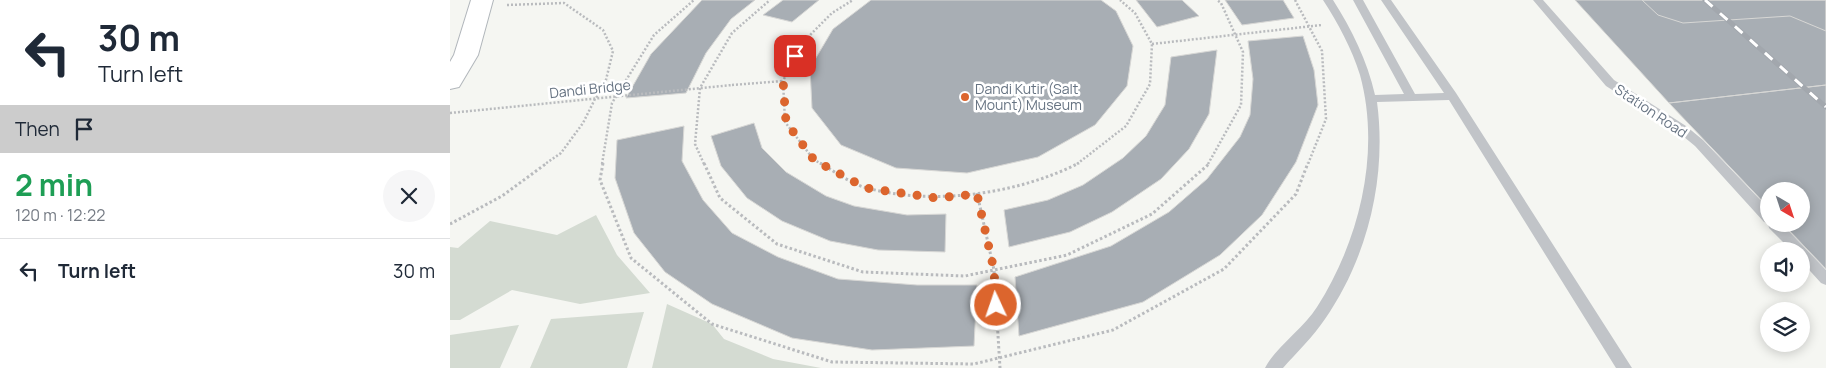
<!DOCTYPE html>
<meta charset="utf-8">
<style>
:root{--surface:#fff;--page:#f6f6f7;--text:#1f2937;--muted:#747a83;--line:#e0e1e3}
body{margin:0;font-family:Manrope,sans-serif;background:var(--page);color:var(--text);height:100vh;display:flex;flex-direction:column;font-size:19px;white-space:nowrap}
*{box-sizing:border-box;margin:0}
p{font-size:16px;color:var(--muted)}
.icon{flex:none;width:28px;height:28px;fill:none;stroke:currentColor;stroke-width:2;stroke-linecap:round;stroke-linejoin:round}
.map{position:relative;flex:1;overflow:hidden}
.drawer{display:flex;flex-direction:column;background:var(--surface);width:450px}
.drawer>*{flex:none}
.hud{background:#fff;color:var(--text);overflow:hidden}
.needle{width:32px;rotate:141deg}
.controls{position:absolute;left:1310px;top:182px;display:grid;gap:10px}
.controls a{display:grid;place-items:center;width:50px;height:50px;border-radius:50%;background:var(--surface);box-shadow:0 2px 12px #0003;font-size:25px}
.pin{position:absolute;display:grid;place-items:center;width:42px;height:42px;color:#fff;margin:-21px;border-radius:10px;box-shadow:0 2px 8px #0006}
.me{position:absolute;width:55px;margin:-28px;rotate:357deg;stroke-linejoin:round;filter:drop-shadow(0 0 4px #0008)}
.turn{display:flex;align-items:center;gap:18px;height:105px;padding:0 15px;font-size:22px}
.turn .icon{width:65px;height:65px;stroke-width:2.5}
.turn b{display:block;font-size:35px;line-height:42px}
.then{display:flex;align-items:center;height:48px;padding:0 15px;background:#0003;gap:10px;font-size:19px}
.round{display:grid;place-items:center;flex:none;width:52px;height:52px;border-radius:26px;background:var(--page)}
.overview{display:flex;align-items:center;justify-content:space-between;height:85px;padding:0 15px}
h1{font-size:30px;font-weight:700;line-height:38px;color:#1e9e55}
ul{padding:0;list-style:none}
li{display:flex;align-items:center;gap:15px;height:65px;padding:0 15px;border-top:1px solid var(--line)}
li div{flex:1}
li b{display:block;font-size:19px}
li em{font-style:normal}
main{display:flex;flex:1;min-height:0}
.map>svg:first-child{display:block}
</style>
<main>
<section class="drawer">
<div class="hud">
<div class="turn"><svg class="icon" aria-label="left" viewBox="0 0 24 24"><path d="M17 20v-9H6M10 6l-5 5 5 5"/></svg><div><b>30 m</b>Turn left</div></div>
<div class="then">Then<svg class="icon" aria-label="arrive" viewBox="0 0 24 24"><path d="M6 21V4h12l-3 4 3 4H6"/></svg></div>
</div>
<div class="overview"><div><h1>2 min</h1><p>120 m · 12:22</p></div><a class="round"><svg class="icon" aria-label="close" viewBox="0 0 24 24"><path d="M6 6l12 12M18 6L6 18"/></svg></a></div>
<ul>
<li><svg class="icon" aria-label="left" viewBox="0 0 24 24"><path d="M17 20v-9H6M10 6l-5 5 5 5"/></svg><div><b>Turn left</b></div><em>30 m</em></li>
</ul>
</section>
<div class="map">
<svg width="1376" height="368" viewBox="0 0 1376 368">
<rect width="100%" height="100%" fill="#f5f6f2"/>
<path fill="#d4dbd2" d="M146 215 167 255 200 293 130 304 62 290 10 320H0V247L8 248 40 221 107 235Z
M217 304 262 324 274 339 323 359 371 368H202Z
M194 312 177 368H80L101 319Z
M69 325 50 368H0V335Z"/>
<path fill="#a8aeb4" stroke="#d7d7d5" d="M252 0H305L281 19 256 53 236 93 176 98 201 54Z
M333 0H369L342 22 313 15Z
M421 0H651L666 11 683 46 677 86 645 125 588 157 517 173 446 168 391 145 362 108 360 68 383 29Z
M686 0H732L749 16 707 27Z
M775 0H833L844 18 792 25Z
M1125 0H1376V85L1219 103Z
M1192 0H1376V31L1340 16 1233 23 1208 15Z
M853 36 864 70 868 105 846 162 812 215 770 255 693 302 569 336 565 277 661 246 719 212 757 179 790 137 800 115 803 79 798 41Z
M767 50 759 114 739 149 711 179 662 212 620 232 559 247 554 210 598 200 633 185 673 158 696 136 715 105 721 57Z
M1376 85V269L1333 224H1351V191H1319V208L1219 103Z
M304 123 312 148 336 172 376 196 404 206 457 215 496 214 495 252 428 250 380 241 332 221 297 198 271 166 261 136Z
M234 126 232 161 253 200 282 233 328 257 388 279 467 285H527L524 346 422 350 342 338 262 304 215 272 184 233 165 178 167 140Z"/>
<g fill="none" stroke-linecap="round" stroke-linejoin="round">
<g stroke="#b1b6bb" stroke-width="2">
<path id="secondary" d="M21 0H43L28 55 9 87 0 89V62L4 55Z"/>
</g>
<path stroke="#b9bbbe" stroke-width="2.5" stroke-dasharray="2 2" stroke-linecap="butt" d="M845 0 872 51 876 119 858 164
M57 5 114 3 153 30 163 51 154 88 145 99 133 123 111 153 95 164
M702 44 872 25
M282 85 333 81
M152 164 162 103 204 35 244 0
M254 164 245 144 250 88 282 33 320 0
M372 164 364 160 335 122 333 81 351 44 382 13 403 0
M627 164 676 126 700 84 702 44 685 13 670 0
M758 164 791 105 793 52 771 3 767 0"/>
<path stroke="#b9bbbe" stroke-width="3" stroke-dasharray="2.5 2.5" stroke-linecap="butt" d="M153 163 150 180 181 258 262 324 382 362 524 364 663 330 774 269 846 194 858 163
M254 163 270 198 327 244 413 272 515 276 617 255 702 214 760 163
M370 163C384 171 401 184 417 188 484 206 568 194 629 163
M527 193 544 270 550 368
M0 224 52 196 97 163"/>
<path fill="#c1c4c8" fill-rule="evenodd" d="M873 0H883C902 30 917 60 925 95L954 94 903 0H913L965 94 994 93 931 0H941L1006 93 1182 368H1166L999 100 927 102C937 177 918 257 875 319 863 337 847 352 833 368H815C824 349 854 328 867 307 910 240 931 151 910 75 902 49 888 23 873 0Z
M1083 0H1093L1164 80 1236 126 1253 140 1319 209V224H1332L1376 270V285L1371 283 1351 261V251H1342L1319 228 1318 223 1314 222 1245 146 1228 132 1156 86Z"/>
<use href="#secondary" fill="#fff" fill-rule="evenodd"/>
<g stroke="#a2a7ad" stroke-width="5">
<path id="rail" d="M1255 0 1376 107"/>
</g>
<use href="#rail" stroke="#fff" stroke-width="3" stroke-dasharray="10" stroke-linecap="butt"/>
<path stroke="#b9bbbe" stroke-width="2.5" stroke-dasharray="2 2" stroke-linecap="butt" d="M0 113 282 85"/>
</g>
<g fill="none" stroke-linecap="round" stroke-linejoin="round">
<path stroke="#dc652d" stroke-width="9" stroke-dasharray="0 16.2" d="M345 56 333 80 336 122 364 160 416 188 486 198 527 194 544 270 546 305"/>
</g>
<circle fill="#dc652d" stroke="#fff" stroke-width="2" cx="515" cy="97" r="5"/>
<g text-anchor="middle" stroke-width="5" stroke-linejoin="round" paint-order="stroke">
<g font-size="14" fill="#667382" stroke="#fff">
<text transform="translate(140 89) rotate(-6)" y="5">Dandi Bridge</text>
<text transform="translate(1201 111) rotate(34)" y="5">Station Road</text>
</g>
<g font-size="14" fill="#667382" stroke="#fff" text-anchor="start">
<text x="525" y="94">Dandi Kutir (Salt<tspan x="525" dy="16">Mount) Museum</tspan></text>
</g>
</g>
</svg>
<div class="controls">
<a><svg class="needle" viewBox="-14 -14 28 28"><path d="M0-13l5 13h-10z" fill="#e53935"/><path d="M0 13l5-13h-10z" fill="#747a83"/></svg></a>
<a><svg class="icon" aria-label="sound" viewBox="0 0 24 24"><path d="M4 9h4l5-4v14l-5-4H4zM17 9q2 3 0 6"/></svg></a>
<a><svg class="icon" aria-label="layers" viewBox="0 0 24 24"><path d="M12 4l9 5-9 5-9-5zM3 14l9 5 9-5"/></svg></a>
</div>
<div class="pin" style="left:345px;top:56px;background:#d93025"><svg class="icon" aria-label="arrive" viewBox="0 0 24 24"><path d="M6 21V4h12l-3 4 3 4H6"/></svg></div>
<svg class="me" style="left:546px;top:305px" viewBox="-20 -20 40 40"><circle r="17" fill="#dc652d" stroke="#fff" stroke-width="3"/><path d="M0-11L8 9 0 5-8 9z" fill="#fff"/></svg>
</div>
</main>
